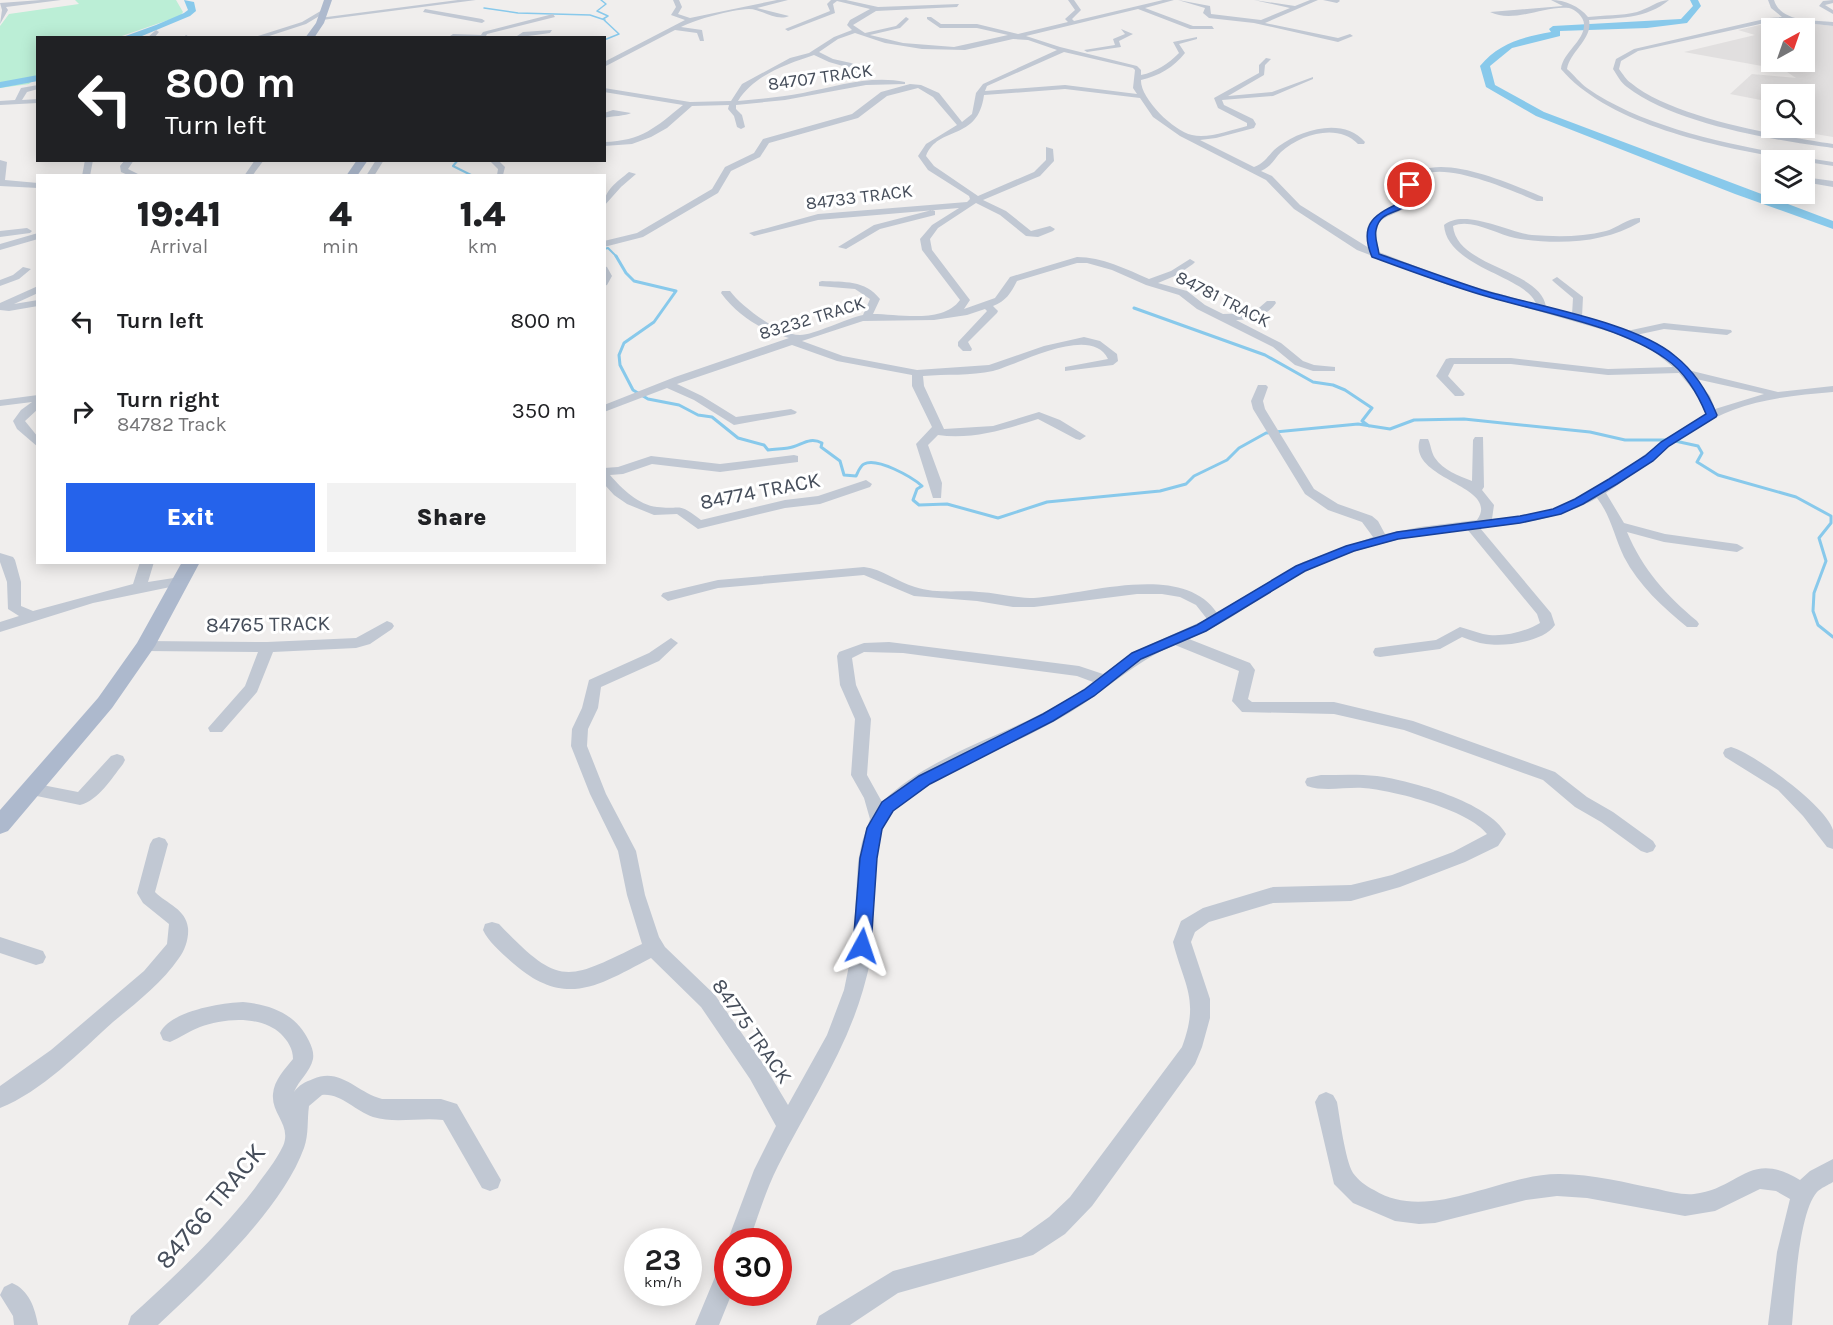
<!DOCTYPE html>
<style>
:root{--surface:#fff;--page:#f2f2f2;--text:#202124;--muted:#757577;--accent:#2563eb}
body{margin:0;font-family:Karla,sans-serif;background:var(--page);color:var(--text);height:100vh;display:flex;flex-direction:column;font-size:22px;white-space:nowrap}
*{box-sizing:border-box;margin:0}
p{font-size:20px;color:var(--muted)}
.icon{flex:none;width:33px;height:33px;fill:none;stroke:currentColor;stroke-width:2;stroke-linecap:round;stroke-linejoin:round}
.map{position:relative;flex:1;overflow:hidden}
.panel{position:absolute;left:36px;top:174px;width:570px;height:390px;display:flex;flex-direction:column;background:var(--surface);border-radius:0px;box-shadow:0 3px 15px #0003}
.panel>*{flex:none}
.guide{position:absolute;left:36px;top:36px;width:570px;height:126px;border-radius:0px;box-shadow:0 3px 15px #0003;background:#202124;color:#fff;overflow:hidden}
.needle{width:39px;rotate:40deg}
.fabs{position:absolute;left:1761px;top:18px;display:grid;gap:12px}
.fabs a{display:grid;place-items:center;width:54px;height:54px;border-radius:0px;background:var(--surface);box-shadow:0 3px 15px #0003;font-size:30px}
.speed{position:absolute;left:624px;top:1228px;display:flex;gap:12px;font-size:30px;font-weight:700;text-align:center}
.speed>*{display:grid;place-content:center;width:78px;height:78px;border-radius:50%;background:var(--surface);box-shadow:0 3px 15px #0003;line-height:1}
.speed small{font-size:15px;font-weight:400}
.speed .limit{border:9px solid #d22;background:#fff;color:#111}
.pin{position:absolute;display:grid;place-items:center;width:51px;height:51px;color:#fff;margin:-26px;border:3px solid #fff;border-radius:50%;box-shadow:0 2px 6px #0007}
.me{position:absolute;width:66px;margin:-33px;rotate:5deg;stroke-linejoin:round;filter:drop-shadow(0 0 4px #0008)}
.turn{display:flex;align-items:center;gap:21px;height:126px;padding:0 30px;font-size:27px}
.turn .icon{width:78px;height:78px;stroke-width:2.5}
.turn b{display:block;font-size:42px;line-height:51px}
.eta{display:flex;justify-content:space-evenly;align-items:center;height:102px;text-align:center}
.eta b{font-size:36px;font-weight:800;line-height:42px}
.primary-button{display:flex;gap:12px;margin-top:auto;padding:12px 30px}
.primary-button a{flex:1;height:69px;border-radius:0px;background:var(--accent);color:#fff;font-size:24px;font-weight:800;line-height:69px;text-align:center}
.primary-button a+a{background:var(--page);color:var(--text)}
ul{padding:0;list-style:none}
li{display:flex;align-items:center;gap:18px;height:90px;padding:0 30px}
li div{flex:1}
li b{display:block;font-size:22px}
li em{font-style:normal}
.map>svg:first-child{display:block}
</style>
<div class="map">
<svg width="1833" height="1325" viewBox="0 0 1833 1325">
<rect width="100%" height="100%" fill="#f0eeed"/>
<path fill="#e1dfdf" fill-rule="evenodd" d="M1790 21 1833 26V137L1785 129 1804 128V94H1772L1771 102 1730 94 1752 74 1796 78 1784 70 1684 52 1755 35 1738 30 1773 22ZM1772 28H1804V62H1772Z"/>
<path fill="#bbeed6" d="M75 0H176L183 12 180 16 119 37 38 38 37 76 29 84 0 88V26L9 14 79 4Z"/>
<g fill="none" stroke-linecap="round" stroke-linejoin="round">
<path stroke="#88c9eb" stroke-width="1.5" d="M601 0 606 4 597 11 608 16 603 19 619 34 604 40
M484 8 518 13 590 15 605 20"/>
<path stroke="#88c9eb" stroke-width="2" d="M458 160 453 166 473 176
M604 249 608 248 617 257"/>
<path stroke="#88c9eb" stroke-width="3" d="M616 256 626 273 634 281 676 291 654 322 624 343 619 355 620 365 633 390 648 399 679 405 698 415 712 417 738 438 764 445 768 450C775 449 782 449 788 448 801 446 809 436 822 443L821 447 840 461 844 475 856 476C858 472 860 466 864 464 877 457 912 477 922 486L917 489 913 500 919 505 947 504 998 518 1047 502 1160 491 1186 484 1194 476 1227 460 1239 448 1266 433 1358 424 1390 429 1414 420 1464 419 1590 432 1625 440H1668
M1134 308 1265 355 1313 382 1333 385 1345 390 1372 408 1362 421 1369 426
M1675 441 1698 446 1702 453 1697 462 1718 475 1796 497 1831 516V523L1819 538 1826 561 1814 593 1813 611 1818 625 1833 637"/>
<path fill="#88c9eb" fill-rule="evenodd" d="M184 0 194 2 196 11 190 16 142 36 120 38 156 25 184 13 188 10Z
M1690 0H1698L1701 6 1687 23 1647 28 1560 31V36L1512 48 1490 66 1495 85 1544 112 1833 221V229L1735 194 1536 116 1486 87 1480 66C1499 43 1523 37 1551 32L1549 29 1553 26 1681 19 1693 6Z
M38 75V81L0 88V82Z"/>
<path fill="#c1c8d3" fill-rule="evenodd" d="M41 0H61L6 7 8 10 0 24 2 10 0 3Z
M458 0H476L322 20 319 18Z
M673 0H679L682 7 678 14 690 18 777 0H788L757 8 789 16C776 22 762 9 749 9 730 10 697 19 681 27L702 30 704 41H700L697 33 675 30 604 67V62L685 20 671 15 676 7Z
M831 0H846L878 7 959 4 957 7 876 11 853 25 865 33 896 26 906 17 909 19 900 28 870 35 903 43 954 47 1008 35 977 28H940L927 19V17H931L941 24H977L1018 34 1068 22 1065 19 1075 10 1068 0H1074L1081 10 1072 19 1074 21 1163 0H1174L1145 8 1193 26H1212L1214 29H1190L1138 9 1026 36 1060 47 1137 66 1141 70V75C1156 72 1168 64 1179 53L1173 42 1197 37V39L1179 44 1185 53C1174 67 1159 76 1141 80 1140 98 1173 131 1192 135 1208 139 1231 130 1247 126V123L1218 108 1214 98 1259 73V65L1266 58 1271 59 1265 65 1264 75 1228 96 1272 92 1313 77V79L1273 96 1222 100 1224 105 1253 119 1256 124 1254 128 1216 138 1200 140 1254 167C1266 163 1269 153 1279 146 1302 129 1344 117 1365 142L1364 144H1358C1338 123 1301 134 1281 152 1274 159 1271 167 1261 171L1272 176 1300 205 1369 248C1360 214 1381 216 1403 202 1405 194 1403 185 1409 179 1434 148 1513 185 1543 197V201H1537C1514 192 1432 154 1415 182 1411 189 1414 198 1410 205 1383 223 1371 212 1379 252L1454 281 1536 304C1527 276 1447 268 1444 225 1464 208 1508 232 1532 235 1557 237 1582 237 1606 231 1617 228 1629 217 1640 218V222C1603 244 1556 245 1515 238 1496 234 1471 218 1453 226 1457 268 1541 269 1546 307L1572 315 1573 298 1554 282 1552 280 1557 277 1583 297 1582 317 1627 331 1664 323 1731 330 1732 332 1727 335 1664 329 1636 335 1660 346 1676 357 1688 370 1778 392 1833 386V392C1799 395 1765 398 1733 410 1686 428 1648 465 1606 493L1624 523 1665 534 1737 544 1744 548 1737 552 1664 542 1627 532C1643 570 1666 595 1697 621L1699 624 1697 627H1687C1663 607 1639 586 1624 557 1614 536 1611 516 1597 498 1560 519 1521 524 1480 528L1551 613 1555 625C1543 642 1505 647 1486 644 1478 643 1470 640 1462 637L1440 649 1380 657 1375 656 1373 652 1375 648 1436 640 1460 627C1468 629 1475 632 1483 634 1501 638 1525 632 1540 623L1537 614 1467 529C1405 535 1346 549 1292 579 1257 599 1226 624 1189 639L1250 663 1255 670 1248 699 1252 702H1334L1413 721 1555 772 1587 797 1613 812 1653 841 1656 846 1653 851 1647 853 1641 851 1601 822 1575 807 1543 780 1404 730 1334 714 1242 712 1232 701 1239 671 1175 645C1135 661 1106 691 1069 713 1047 726 1024 738 1000 748 964 765 917 781 892 813 866 846 876 906 872 946 871 961 867 976 863 990 845 1053 807 1108 778 1166 766 1190 758 1216 749 1242H728V1244L727 1242 754 1170 776 1126 750 1079 701 1007 651 958C599 985 566 1009 514 964 503 954 489 943 483 930L485 924 492 922 499 924C561 989 567 980 642 944L627 895 618 851 590 794 571 746 572 729 582 708 589 680 649 653 671 638 678 643 659 661 601 687 598 708 588 729 587 746 606 794 636 851 645 895 659 937 665 947 715 995 764 1065 788 1105 827 1035 844 990 853 946 858 862 862 842 870 819 864 798 851 775 855 719 840 685 837 656 839 652 864 643 889 642 1079 666 1103 674 1136 651 1207 619 1196 605 1180 597 1162 594H1137L1034 607H1013L977 601 914 596 864 575 718 588 668 601 661 596 663 593 718 580 864 567C883 569 897 582 915 587 935 594 958 590 979 592 998 593 1015 598 1034 598 1086 595 1182 561 1217 613L1303 562 1373 537 1362 522 1328 510 1305 494 1253 409 1251 401 1258 385H1266L1268 387 1263 401 1265 409 1314 489 1338 504 1372 516 1378 521 1385 534 1420 527 1477 520C1502 485 1406 480 1420 439H1428C1431 445 1431 452 1435 458 1443 470 1459 476 1472 481L1473 440 1475 437H1483L1484 487 1482 490 1494 505 1492 519C1514 517 1536 516 1556 508 1612 487 1654 442 1706 414L1699 397 1679 373 1608 375 1511 364H1454L1448 376 1465 394 1463 396H1455L1436 376 1446 359 1450 358H1511L1608 369 1673 367 1652 350 1614 333 1448 285 1357 250 1294 209 1266 180 1180 136 1153 117 1140 98 1065 89 984 95C978 142 938 125 926 156L934 166 978 196 1034 172 1046 160V147L1053 149 1054 161 1040 176 983 200 1006 211 1031 231 1050 226 1055 229 1053 231 1038 237 1026 236 1000 215 976 203 938 228 930 239 932 250 970 300 964 309 995 298 1010 277 1077 257C1102 257 1126 269 1149 279L1171 271 1190 259 1195 262 1193 264 1177 275 1158 283 1187 291 1205 305 1223 314 1253 313 1267 301H1275L1276 303C1266 317 1253 320 1236 320L1281 343 1303 361 1314 365 1335 367V371H1313L1295 365 1273 347 1197 309 1179 295 1146 285 1112 270 1087 263H1077L1017 281C1011 293 1006 301 993 306L998 311 997 313 968 342 972 349 971 351H963L958 346V342L987 311 985 309 967 315 934 320 863 321 802 341 843 356 917 370 989 365 1044 346 1084 337 1100 341 1117 354 1118 361 1113 365 1065 371V367L1108 359C1091 324 1020 364 993 371 971 376 945 374 923 376L924 386 944 429 993 426 1039 412 1060 420 1086 436 1080 440 1076 439 1038 419C1006 429 972 440 938 435L928 445 942 483 941 498H933L916 444 932 427 912 386V375L837 361 792 345 677 384 702 396 736 417 791 409 797 412 795 414 734 425 694 400 667 388 604 412V405L675 377 789 338C761 330 738 316 721 293L722 291H730C742 307 779 335 800 335 814 335 847 318 863 315L870 299 855 289 819 286V282L822 281C844 282 865 280 880 299L873 314C899 314 943 324 960 300L922 250 920 239 932 225 959 208 818 220 754 236 749 233 818 214 967 202 970 199 969 196 928 170 918 156 926 144 957 125 933 97 918 88 887 96 858 118 769 143 760 157 731 171 718 193 643 237 604 247V241L637 233 712 189 725 167 754 153 763 139 852 114 881 92 910 84 921 85 939 93 962 122 972 114 976 93 983 84 1057 50 1028 40 1013 39 965 50 922 49 885 43 855 33 838 39 819 52 833 59 851 63 868 70V72L854 73V71L857 70 829 62 814 55C787 64 754 75 738 101 760 99 782 97 803 93 837 86 871 75 905 82V84L866 85 785 100 736 105V109L742 115 745 127 741 129 737 127 734 116 728 109 729 105 692 106 667 128 651 137 632 144 604 146V142C642 141 656 127 683 105L604 92V88L690 102 731 101 742 84 790 58 809 53 834 37 852 30 847 25 850 20 870 9 837 1 833 4 835 13 788 31 785 29 830 11 827 4ZM1064 52 1133 68 1135 70 1133 88 1137 94 1065 85 985 91 987 86ZM1696 379 1764 394 1715 409 1710 396ZM864 652 903 653 1077 676 1093 682C1029 732 941 745 882 802L867 775 871 719 856 685 852 658Z
M1178 0 1210 6 1211 14 1261 20 1290 8 1254 0 1295 6 1310 0H1318L1265 23 1338 38 1350 34 1353 36 1338 42 1254 23 1209 18 1203 13 1205 8Z
M1323 0H1339L1340 1 1337 3Z
M1551 0C1565 0 1579 6 1588 17 1604 15 1621 16 1637 12 1648 9 1658 0 1669 0 1647 19 1617 18 1589 20 1593 39 1570 51 1567 69 1574 75 1580 83 1587 88 1651 133 1756 150 1833 162V166C1754 154 1616 134 1561 69 1563 52 1585 41 1584 24 1584 17 1575 9 1569 8 1544 5 1514 24 1490 12L1563 6Z
M1768 0H1774C1781 23 1814 20 1833 22V26L1788 21 1769 22 1638 51 1621 61 1619 69C1623 74 1626 80 1631 83 1673 118 1779 136 1833 144V148C1773 140 1675 124 1627 87 1621 83 1617 75 1613 69L1616 59 1634 49 1769 18 1782 17 1771 8Z
M1833 0V3L1825 5 1833 10V14L1819 6 1823 1Z
M324 9 326 12 306 24 263 38H252L302 22Z
M425 9 482 19 485 21 482 23 423 12Z
M553 14 555 17 487 34 485 38 450 36 453 34 481 35 483 32Z
M1121 29 1133 34 1119 41 1121 47 1087 52 1084 50 1115 45 1113 39 1125 34Z
M156 30 159 32 154 38H147Z
M552 30 550 33 514 38 523 32Z
M186 35 191 38H183Z
M38 85V89L27 92 22 100 38 99V103L0 105V101L15 100 21 88Z
M613 110 631 113C626 116 612 116 604 118V113Z
M0 160 7 162 5 180 38 183V188L0 186Z
M85 160H93L90 176H82Z
M125 160H134L128 169 142 176H130L121 172 120 166Z
M255 160H264L252 176H244Z
M376 160H384L374 176H366Z
M489 160H498L505 167 503 175H497L498 169Z
M629 172 636 174 621 187 604 206C604 190 617 182 629 172Z
M1804 177 1833 181V187L1804 182Z
M932 210 935 211V215L880 229 846 249 838 247 874 225Z
M27 228 32 231 30 233 0 237V231Z
M38 233V239L0 250V244Z
M604 266 607 267 612 276 607 285 604 286Z
M23 267 31 269 19 279 0 286V280L13 275Z
M38 286V293L14 304 38 300V306L9 311 0 310V303Z
M38 395V409L25 421 38 437V447L17 429 13 421 21 410 32 402 0 406V400Z
M794 455 798 456V462L720 472 652 464 623 474 610 475C622 489 639 505 657 507 683 510 676 501 701 520L785 500 818 496 866 480 872 484 870 487 820 504 785 508 698 529 677 514 654 515 627 504 614 495 604 484V468L618 467 651 456 720 464Z
M0 553 13 557 15 560 21 582V606L33 611 133 584 140 562H154L148 582 180 577 187 581 180 585 93 603 0 632V622L19 616 8 609 7 582 0 562Z
M387 621 392 623 394 626 392 629 370 644 356 648 273 652 257 692 222 732H210L208 728 245 686 258 652 145 651 138 646 145 641 267 642 356 638Z
M1731 747C1755 754 1826 806 1833 830 1833 835 1833 843 1833 849L1827 847 1803 816 1778 790 1725 757 1723 753 1725 749Z
M117 754 123 756 125 760 123 764C111 779 99 800 80 805L32 795 26 794 24 789 26 784 32 783 78 792 111 756Z
M1321 775C1340 775 1359 774 1377 776 1412 781 1489 802 1506 834L1498 846 1465 862 1400 887 1351 901 1273 903 1209 922 1195 932 1191 942 1210 999V1018L1202 1047 1195 1064 1092 1206 1065 1234 1033 1255 898 1293 850 1325H816L819 1316 893 1271 1021 1237 1049 1217 1070 1197 1182 1047C1200 999 1184 986 1173 942L1181 921 1203 908 1273 887 1351 885 1392 875 1453 852 1487 834C1469 810 1393 790 1363 788 1345 787 1324 792 1307 786L1305 782 1307 778Z
M159 837 165 839 168 844 155 892C167 904 186 909 188 928 189 938 185 950 179 958 162 983 136 1003 113 1022 81 1051 41 1092 0 1108V1086L51 1050 144 971 167 944 169 924 143 903 137 893 150 844 153 839Z
M0 937 43 951 46 957 43 963 36 965 0 953Z
M243 1002C272 1005 296 1014 309 1041 312 1047 314 1053 313 1059 310 1072 299 1080 294 1092 299 1085 305 1082 313 1079 341 1067 357 1093 382 1099H441L457 1104 501 1180 498 1188 490 1191 482 1188 443 1120C420 1117 396 1124 373 1117 355 1111 341 1093 322 1095L309 1106C307 1120 309 1134 304 1148 282 1209 205 1281 158 1325H128L131 1316C175 1276 219 1235 255 1188 264 1175 276 1161 283 1146 292 1125 271 1114 273 1094 274 1080 285 1069 293 1059 293 1049 288 1041 281 1034 261 1015 224 1018 200 1027 189 1031 180 1038 170 1042L163 1040 160 1033C170 1011 221 1003 243 1002Z
M1326 1092 1333 1095 1337 1102C1340 1119 1345 1159 1353 1173 1358 1180 1366 1186 1374 1190 1429 1224 1501 1173 1560 1174 1593 1174 1626 1183 1658 1189 1670 1192 1682 1195 1694 1194 1740 1189 1749 1149 1800 1180L1810 1171 1833 1159V1182C1828 1185 1821 1188 1817 1192 1798 1214 1795 1294 1792 1325H1768L1777 1252 1790 1199 1776 1191 1760 1189 1715 1211 1685 1216 1587 1198 1557 1196 1526 1200 1435 1223 1419 1224 1395 1221 1353 1203 1334 1184 1315 1102 1319 1095Z
M728 1261V1293H732L719 1325H695L720 1265Z
M12 1283C29 1290 35 1308 38 1325H14L13 1316 0 1295 4 1287Z"/>
<path fill="#adb9cd" fill-rule="evenodd" d="M324 0H332L324 23 314 38H305L316 23Z
M357 160H368L357 176H346Z
M182 562H200L155 646 112 708 8 831 0 834V810L98 698 137 643Z"/>
</g>
<path fill="#2563eb" stroke="#184099" stroke-width="1.5" d="M1410 183 1413 185C1413 221 1381 203 1376 230 1374 237 1378 246 1379 254 1413 266 1448 279 1482 290 1535 306 1635 322 1675 356 1694 371 1708 393 1717 415L1716 417 1669 446 1653 461 1617 484 1583 504 1561 514 1520 523 1398 539 1354 551 1305 571 1206 631 1141 659 1094 696 1053 721 930 784 893 811 882 829 877 858 871 946 868 951 862 953 856 951 853 946 860 858 867 828 882 802 919 776 1043 714 1084 690 1132 653 1197 625 1296 566 1346 546 1397 532 1520 516 1553 509 1575 499 1609 479 1645 456 1661 442 1706 414C1698 394 1684 371 1666 359 1620 326 1544 313 1489 297 1450 286 1411 271 1372 257 1358 223 1375 214 1404 201L1406 185Z"/>
<g text-anchor="middle" stroke-width="6" stroke-linejoin="round" paint-order="stroke">
<g font-size="18" fill="#464e5b" stroke="#fff">
<text transform="translate(820 77) rotate(-8)" y="6">84707 TRACK</text>
<text transform="translate(859 197) rotate(-7)" y="6">84733 TRACK</text>
<text transform="translate(1223 299) rotate(27)" y="6">84781 TRACK</text>
<text transform="translate(812 318) rotate(-17)" y="6">83232 TRACK</text>
</g>
<g font-size="21" fill="#464e5b" stroke="#fff">
<text transform="translate(760 491) rotate(-11)" y="7">84774 TRACK</text>
<text transform="translate(268 624) rotate(-1)" y="7">84765 TRACK</text>
<text transform="translate(752 1031) rotate(55)" y="7">84775 TRACK</text>
</g>
<g font-size="26" fill="#464e5b" stroke="#fff">
<text transform="translate(210 1206) rotate(-50)" y="9">84766 TRACK</text>
</g>
</g>
</svg>
<div class="fabs">
<a><svg class="needle" viewBox="-14 -14 28 28"><path d="M0-13l5 13h-10z" fill="#e53935"/><path d="M0 13l5-13h-10z" fill="#757577"/></svg></a>
<a><svg class="icon" aria-label="search" viewBox="0 0 24 24"><circle cx="10" cy="10" r="6"/><path d="M15 15l6 6"/></svg></a>
<a><svg class="icon" aria-label="layers" viewBox="0 0 24 24"><path d="M12 4l9 5-9 5-9-5zM3 14l9 5 9-5"/></svg></a>
</div>
<div class="speed"><div>23<small>km/h</small></div><div class="limit">30</div></div>
<div class="pin" style="left:1410px;top:185px;background:#d93025"><svg class="icon" aria-label="arrive" viewBox="0 0 24 24"><path d="M6 21V4h12l-3 4 3 4H6"/></svg></div>
<svg class="me" style="left:862px;top:946px" viewBox="-20 -20 40 40"><path d="M0-17L14 15 0 8-14 15z" fill="#2563eb" stroke="#fff" stroke-width="4"/></svg>
<div class="guide">
<div class="turn"><svg class="icon" aria-label="left" viewBox="0 0 24 24"><path d="M17 20v-9H6M10 6l-5 5 5 5"/></svg><div><b>800 m</b>Turn left</div></div>
</div>
<section class="panel">
<div class="eta">
<div><b>19:41</b><p>Arrival</p></div>
<div><b>4</b><p>min</p></div>
<div><b>1.4</b><p>km</p></div>
</div>
<ul>
<li><svg class="icon" aria-label="left" viewBox="0 0 24 24"><path d="M17 20v-9H6M10 6l-5 5 5 5"/></svg><div><b>Turn left</b></div><em>800 m</em></li>
<li><svg class="icon" aria-label="right" viewBox="0 0 24 24"><path d="M7 20v-9h11M14 6l5 5-5 5"/></svg><div><b>Turn right</b><p>84782 Track</p></div><em>350 m</em></li>
</ul>
<div class="primary-button"><a>Exit</a><a>Share</a></div>
</section>
</div>
